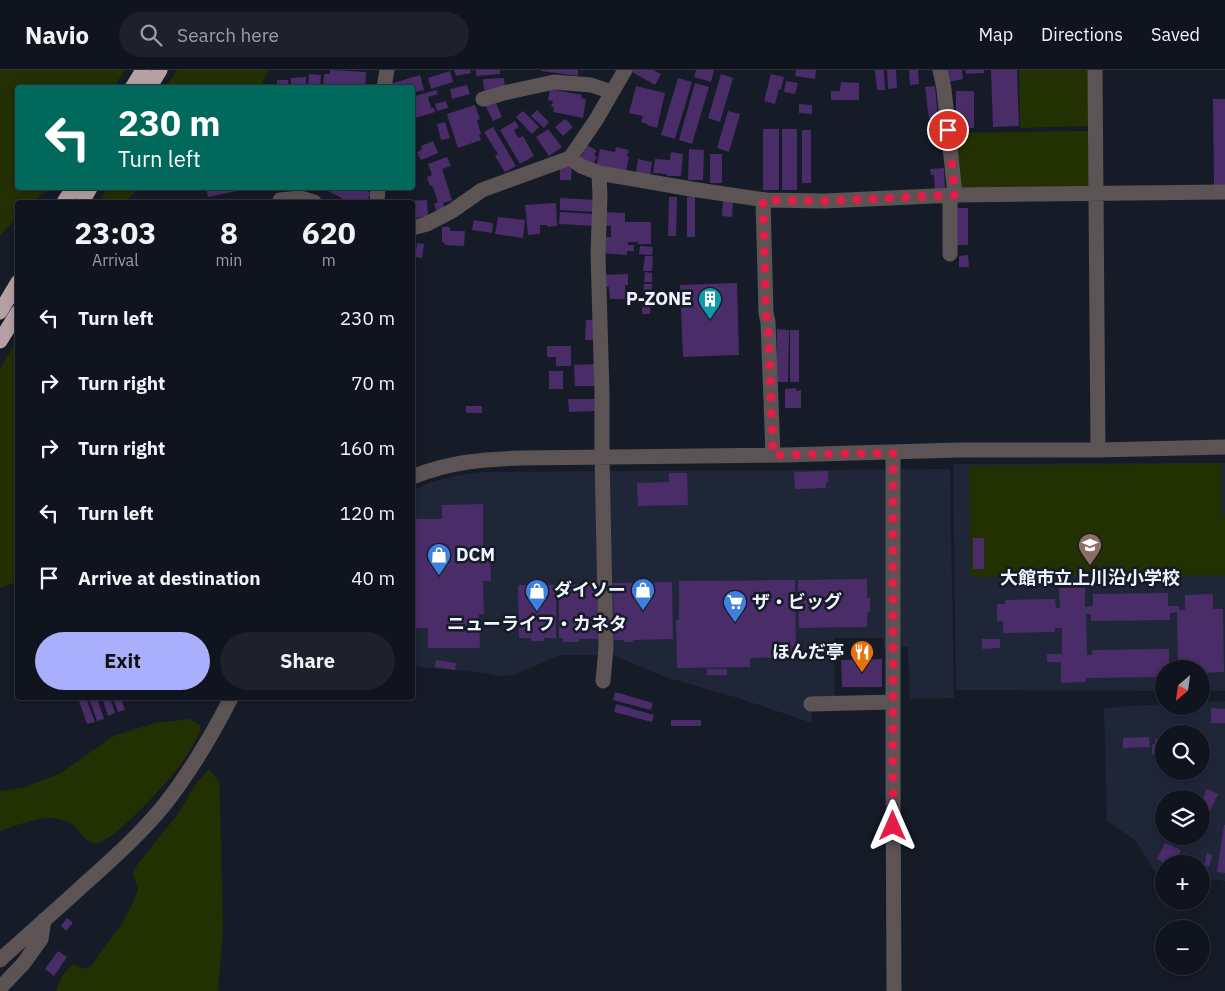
<!DOCTYPE html>
<meta charset="utf-8">
<style>
:root{--surface:#10141e;--page:#1e212b;--text:#f1f3f6;--muted:#9c9ea4;--line:#30333c;--accent:#aaaffb}
body{margin:0;font-family:"IBM Plex Sans","Noto Sans JP",sans-serif;background:var(--page);color:var(--text);height:100vh;display:flex;flex-direction:column;font-size:19px;white-space:nowrap}
*{box-sizing:border-box;margin:0}
p{font-size:16px;color:var(--muted)}
.icon{flex:none;width:28px;height:28px;fill:none;stroke:currentColor;stroke-width:2;stroke-linecap:round;stroke-linejoin:round}
.map{position:relative;flex:1;overflow:hidden}
.drawer{position:absolute;left:15px;top:130px;width:400px;height:500px;display:flex;flex-direction:column;background:var(--surface);border-radius:5px;box-shadow:0 2px 8px #0003,0 0 0 1px var(--line)}
.drawer>*{flex:none}
.hud{position:absolute;left:15px;top:15px;width:400px;height:105px;border-radius:5px;box-shadow:0 2px 8px #0003,0 0 0 1px var(--line);background:#00695c;color:#fff;overflow:hidden}
.needle{width:32px;rotate:209deg}
.tools{position:absolute;left:1155px;top:590px;display:grid;gap:10px}
.tools a{display:grid;place-items:center;width:55px;height:55px;border-radius:50%;background:var(--surface);box-shadow:0 2px 8px #0003,0 0 0 1px var(--line);font-size:25px}
.pin{position:absolute;display:grid;place-items:center;width:42px;height:42px;color:#fff;margin:-21px;border:2px solid #fff;border-radius:50%;box-shadow:0 1px 5px #0007}
.me{position:absolute;width:55px;margin:-28px;rotate:0deg;stroke-linejoin:round;filter:drop-shadow(0 0 4px #0008)}
.turn{display:flex;align-items:center;gap:18px;height:105px;padding:0 20px;font-size:22px}
.turn .icon{width:65px;height:65px;stroke-width:2.5}
.turn b{display:block;font-size:35px;line-height:42px}
.eta{display:flex;justify-content:space-evenly;align-items:center;height:85px;text-align:center}
.eta b{font-size:30px;font-weight:700;line-height:35px}
.button{display:flex;gap:10px;margin-top:auto;padding:10px 20px}
.button a{flex:1;height:58px;border-radius:30px;background:var(--accent);color:#111;font-size:20px;font-weight:700;line-height:58px;text-align:center}
.button a+a{background:var(--page);color:var(--text)}
ul{padding:0;list-style:none}
li{display:flex;align-items:center;gap:15px;height:65px;padding:0 20px}
li div{flex:1}
li b{display:block;font-size:19px}
li em{font-style:normal}
header{display:flex;align-items:center;gap:30px;box-sizing:border-box;height:70px;padding:0 25px;background:var(--surface);border-bottom:1px solid var(--line)}
header strong{font-size:24px}
nav{display:flex;gap:28px;margin-inline-start:auto;font-size:18px}
.search{width:350px;height:45px;background:var(--page);display:flex;align-items:center;gap:12px;box-sizing:border-box;padding:0 18px;border-radius:28px;color:var(--muted);font-size:19px}
.map>svg:first-child{display:block}
</style>
<header>
<strong>Navio</strong>
<div class="search"><svg class="icon" aria-label="search" viewBox="0 0 24 24"><circle cx="10" cy="10" r="6"/><path d="M15 15l6 6"/></svg>Search here</div>
<nav><a>Map</a><a>Directions</a><a>Saved</a></nav>
</header>
<div class="map">
<svg width="1225" height="921" viewBox="0 0 1225 921">
<rect width="100%" height="100%" fill="#161b28"/>
<path fill="#1e2638" fill-rule="evenodd" d="M1225 393V621H1201V599H1164V621L956 620 953 394Z
M950 399 954 628 910 629 908 577H884L883 568H834L835 629 811 630 812 653 738 628 662 606 613 585H561L514 605 497 606 486 603 419 597 412 593V421L431 412 454 406 483 402Z
M1225 631V811L1201 808V794H1164V803L1155 802 1136 771 1107 751 1104 638 1164 634V636H1201V632ZM1164 664H1201V701H1164ZM1164 729H1201V766H1164Z"/>
<path fill="#233001" d="M0 0H125L114 17 18 18V118H50L33 132H18L17 147 0 166Z
M177 0H269L260 17H166Z
M1019 0H1091L1088 56 1020 58Z
M1088 61 1089 119 957 122 953 63Z
M107 118H139L125 132H99Z
M17 270V512L0 518V299Z
M1221 393 1222 444 1225 446V505L971 507 969 396Z
M190 649 200 655V663C192 676 185 690 175 702 164 716 113 772 97 773 85 774 81 761 73 755 50 740 23 754 0 761V721L25 717 61 703 113 666 155 653Z
M209 699 219 711 220 734 223 861 218 921H56C61 908 63 901 74 894L85 899 93 894 99 884 122 853 131 837 138 820 133 804 137 795 178 744 195 715Z"/>
<path fill="#4a2c69" fill-rule="evenodd" d="M330 0 366 2 365 18 323 17 324 4H330Z
M454 0H470L471 3 456 6Z
M476 0H500V4L476 6Z
M541 0H578V6L541 1Z
M633 0H653L661 4 655 15 632 2Z
M696 0H714L711 12 694 7Z
M796 0H816L815 9 795 6Z
M875 0H884L885 20H877Z
M887 0H896L897 18 888 19Z
M909 0H918L919 14 910 15Z
M946 0H962L963 9 948 12Z
M965 0H984V3L966 4Z
M991 0H1017L1019 56 993 57Z
M450 1 453 12 431 19 428 8Z
M309 4 321 5 320 17 308 16Z
M721 4 733 8 720 52 708 48Z
M771 4 784 7 781 20 779 19 775 34 764 31Z
M420 5 424 20 412 23V18H391L390 14Z
M306 7V17L291 18V8Z
M504 8 505 19 484 20 483 9Z
M678 8 692 12 675 69 661 65Z
M277 10H288V18H277Z
M786 11 798 13 795 24 784 22Z
M841 12 859 13V30H831V21H840Z
M695 13 709 17 692 74 679 70Z
M467 15 470 24 452 29 450 19Z
M636 16 665 23 657 58 647 55V54L641 52 643 46 629 43Z
M935 16 938 48 929 49 925 17Z
M550 19 582 25 581 28 586 29 583 48 553 42 554 37H551L553 31 548 30Z
M436 20 438 24 428 27 431 38H434L435 42 412 49V27Z
M956 21H974V58H959V46H956Z
M1213 29H1225V115H1214Z
M446 31 448 38 437 41 435 34Z
M495 31 502 47 493 51 485 35Z
M799 34 812 35V44L799 43Z
M475 35 480 49 477 50 481 64 479 65 481 70 458 78 447 44Z
M537 40 549 52 544 58 531 46Z
M523 41 539 57 532 64 516 47Z
M728 41 740 44 729 82 717 78Z
M565 49 573 57 563 66 555 57Z
M515 51 519 57 514 60 518 68 523 66 534 86 520 94 500 60Z
M445 52 450 68 441 70 437 54Z
M493 57 516 96 505 102 495 86 498 84 484 62Z
M548 59 562 77 549 86 536 67Z
M763 59H779V120H763Z
M782 59H797V120H782Z
M802 60H811V113H802Z
M433 71 438 83 421 90 417 82 422 80 421 76Z
M587 75 597 81 594 85 597 87 592 96 580 89Z
M616 77 629 80 627 86 629 87 626 102 596 97 600 79 615 82Z
M689 79 704 80 703 110H688Z
M671 82 683 84 681 106H667V104L653 103 655 89 670 90Z
M710 84H722V113H710Z
M447 87 451 96 442 99 452 130 443 133 445 139 437 142 434 134 438 132 432 115 430 116 427 107 432 105 428 94Z
M638 89 652 92 650 106 636 103Z
M560 94H572L571 110H560Z
M944 98 945 119 935 120 934 105H931L930 99Z
M206 118H242V120L208 127Z
M322 118H361L371 123 366 132H344L340 131 342 128Z
M669 127H677L676 166H668Z
M687 127H695V167H687Z
M560 128 596 130V142L560 140Z
M723 129 733 130 732 147 722 146Z
M427 130 428 147 412 148V132H406V131Z
M556 133 557 156 548 157 547 155H540V164L528 165 525 135Z
M953 138H968V175H953Z
M560 142 596 144 595 156 559 154Z
M605 142 625 143V152H651V174H638V172H628V175H634V181H627V185L601 183V167H611V156L603 155Z
M498 147 525 150 523 168 495 164Z
M474 150 493 153 492 163 472 160Z
M442 157H450V161H465L464 176 445 175V173L442 172Z
M417 173 424 174 422 188 415 187Z
M640 176 653 177 652 185 639 184Z
M968 185 969 197H959V186Z
M645 186H653L652 201H643Z
M645 202 652 203V212H644Z
M628 204V215H625L626 229H610L609 217H602V205Z
M737 213 739 285 683 287 680 215Z
M644 214H652L650 244H642Z
M586 250H596V270H585Z
M777 259 789 260 788 312H777Z
M790 260H799V312H790Z
M547 276H571V296H556V287H547Z
M596 294V316H575L574 295Z
M549 301H563V319H549Z
M796 318V321L801 320V338H785V319Z
M568 329H596V341L569 342Z
M466 336H482V343H466Z
M828 401V412H826V418L795 419 794 402Z
M669 403H687L688 435 638 436 637 413 669 412Z
M483 434V479H490L491 511H483L484 544H479L480 578H428V558H412V449H442V435Z
M973 468H984V499H973Z
M867 509V528H870V542L867 543V557L799 558 798 510Z
M795 510 796 587 750 588V597L677 598 676 550H679V511Z
M672 512 673 569 633 570V572H624V570H614L613 513Z
M597 514 598 569H579V572H563V568H559V515Z
M518 515H556V568H544V571H531V568H519Z
M1085 517V537L1093 536V524L1168 523V536H1179V540H1185V525L1213 524V539H1223L1224 602 1201 603V599H1164V607L1086 608V612L1061 613V592H1047V584H1062V558H1055V562L1003 563V551H997V534H1005V530L1055 529 1056 538H1060L1059 518ZM1177 542 1178 593 1169 594V579L1092 580V585H1087L1086 544H1091V551L1170 550V543Z
M982 569H1000V578L982 579Z
M882 589V617H842L841 590Z
M436 590 456 593 455 600 435 597Z
M707 599H727V605H707Z
M615 622 653 633 651 640 613 630Z
M78 628H86L95 652 87 654Z
M89 628H97L104 649 97 651Z
M102 628H110L115 643 108 646Z
M113 628H121L125 640 118 642Z
M616 634 654 645 652 652 614 642Z
M1211 638 1225 639V653H1211Z
M671 650H701V656H671Z
M1149 667 1150 677 1123 678V668Z
M1155 669H1164V684H1152V674H1155Z
M1207 719 1218 724 1205 752H1204L1203 754 1201 753V732Z
M1224 755H1225V803L1217 802Z
M1165 773 1181 780 1174 794H1166L1157 789Z
M1207 783 1212 785 1209 797 1204 796Z
M67 848 73 853 66 861 61 856Z
M58 881 67 887 54 906 45 899Z"/>
<g fill="none" stroke-linecap="round" stroke-linejoin="round">
<path stroke="#5c5354" stroke-width="15" d="M940 0 944 19 955 125
M1095 0 1098 380
M384 18 387 0
M483 29 504 23 554 12 591 15 612 22
M570 88 581 96 599 103 691 119 766 130 825 131 955 125 1225 122
M599 103 600 127 598 183 602 323V387L606 578 603 611
M950 125V184
M280 130 300 128 314 132
M763 130 766 243 768 252 773 385
M377 132 378 118
M412 158 427 154 452 141 482 120 570 88 596 50 625 0
M893 383V700L894 921
M412 407C449 392 483 389 522 388L784 385 959 380H1098L1225 377
M811 634 893 632
M0 890C26 866 53 843 79 819 109 792 140 765 165 734 191 701 212 665 231 628
M0 918 23 894 41 869 44 850"/>
<path stroke="#b6a0a4" stroke-width="15" d="M132 18 143 0
M149 18 160 0
M64 132 73 118
M82 132 90 118
M0 242 18 212
M0 271 18 242"/>
</g>
<g fill="none" stroke-linecap="round" stroke-linejoin="round">
<path stroke="#e11d48" stroke-width="9" stroke-dasharray="0 16.2" d="M893 756V383L773 385 768 252 766 243 763 130 825 131 955 125 948 60"/>
</g>
<defs>
<g id="building-pin" transform="scale(1.25)"><path d="M0 17L-7.5 6A9.5 9.5 0 1 1 7.5 6Z" fill="#0f9aa8" stroke="#161b28"/><path d="M-4-6H4V6H1V3H-1V6H-4ZM-2.5-4.3h1.7v1.8h-1.7ZM.8-4.3h1.7v1.8H.8ZM-2.5-1h1.7V.8h-1.7ZM.8-1h1.7V.8H.8Z" fill="#fff"/></g>
<g id="school-pin" transform="scale(1.25)"><path d="M0 17L-7.5 6A9.5 9.5 0 1 1 7.5 6Z" fill="#8d6e63" stroke="#161b28"/><path d="M0-5L7-2L0 1L-7-2ZM-4 1L0 2.5L4 1V4Q0 6-4 4Z" fill="#fff"/></g>
<g id="shop-pin" transform="scale(1.25)"><path d="M0 17L-7.5 6A9.5 9.5 0 1 1 7.5 6Z" fill="#3f7fe0" stroke="#161b28"/><path d="M-5-2.5h2.3a2.7 3.5 0 0 1 5.4 0H5L5.5 6h-11ZM-1.5-2.5h3a1.5 2.3 0 0 0-3 0Z" fill="#fff"/></g>
<g id="supermarket-pin" transform="scale(1.25)"><path d="M0 17L-7.5 6A9.5 9.5 0 1 1 7.5 6Z" fill="#3f7fe0" stroke="#161b28"/><path d="M-6-5.5h2.5l.6 2H6L4.5 2H-2.5L-4.4-4H-6ZM-1.5 3.2a1.3 1.3 0 1 0 .1 0ZM3 3.2a1.3 1.3 0 1 0 .1 0Z" fill="#fff"/></g>
<g id="restaurant-pin" transform="scale(1.25)"><path d="M0 17L-7.5 6A9.5 9.5 0 1 1 7.5 6Z" fill="#e8710a" stroke="#161b28"/><path d="M-5-6h1v4h1v-4h1v4h1v-4h1v5L-1.5 .5V6h-2V.5L-5-1ZM5-6V6H3V1.5H1.5Q1.5-4 5-6Z" fill="#fff"/></g>
</defs>
<g fill-rule="evenodd">
<use href="#building-pin" x="710" y="229"/>
<use href="#school-pin" x="1090" y="475"/>
<use href="#shop-pin" x="439" y="485"/>
<use href="#shop-pin" x="643" y="520"/>
<use href="#shop-pin" x="537" y="521"/>
<use href="#supermarket-pin" x="735" y="532"/>
<use href="#restaurant-pin" x="862" y="582"/>
</g>
<g text-anchor="middle" stroke-width="5" stroke-linejoin="round" paint-order="stroke">
<g font-size="18" font-weight="bold" fill="#f0f4fd" stroke="#161b28" text-anchor="end">
<text x="692" y="235">P-ZONE</text>
<text x="456" y="491" text-anchor="start">DCM</text>
<text x="1090" y="514" text-anchor="middle">大館市立上川沿小学校</text>
<text x="626" y="526">ダイソー</text>
<text x="752" y="538" text-anchor="start">ザ・ビッグ</text>
<text x="537" y="560" text-anchor="middle">ニューライフ・カネタ</text>
<text x="844" y="588">ほんだ亭</text>
</g>
</g>
</svg>
<div class="tools">
<a><svg class="needle" viewBox="-14 -14 28 28"><path d="M0-13l5 13h-10z" fill="#e53935"/><path d="M0 13l5-13h-10z" fill="#9c9ea4"/></svg></a>
<a><svg class="icon" aria-label="search" viewBox="0 0 24 24"><circle cx="10" cy="10" r="6"/><path d="M15 15l6 6"/></svg></a>
<a><svg class="icon" aria-label="layers" viewBox="0 0 24 24"><path d="M12 4l9 5-9 5-9-5zM3 14l9 5 9-5"/></svg></a>
<a>+</a>
<a>−</a>
</div>
<div class="pin" style="left:948px;top:60px;background:#d93025"><svg class="icon" aria-label="arrive" viewBox="0 0 24 24"><path d="M6 21V4h12l-3 4 3 4H6"/></svg></div>
<svg class="me" style="left:893px;top:756px" viewBox="-20 -20 40 40"><path d="M0-17L14 15 0 8-14 15z" fill="#e11d48" stroke="#fff" stroke-width="4"/></svg>
<div class="hud">
<div class="turn"><svg class="icon" aria-label="left" viewBox="0 0 24 24"><path d="M17 20v-9H6M10 6l-5 5 5 5"/></svg><div><b>230 m</b>Turn left</div></div>
</div>
<section class="drawer">
<div class="eta">
<div><b>23:03</b><p>Arrival</p></div>
<div><b>8</b><p>min</p></div>
<div><b>620</b><p>m</p></div>
</div>
<ul>
<li><svg class="icon" aria-label="left" viewBox="0 0 24 24"><path d="M17 20v-9H6M10 6l-5 5 5 5"/></svg><div><b>Turn left</b></div><em>230 m</em></li>
<li><svg class="icon" aria-label="right" viewBox="0 0 24 24"><path d="M7 20v-9h11M14 6l5 5-5 5"/></svg><div><b>Turn right</b></div><em>70 m</em></li>
<li><svg class="icon" aria-label="right" viewBox="0 0 24 24"><path d="M7 20v-9h11M14 6l5 5-5 5"/></svg><div><b>Turn right</b></div><em>160 m</em></li>
<li><svg class="icon" aria-label="left" viewBox="0 0 24 24"><path d="M17 20v-9H6M10 6l-5 5 5 5"/></svg><div><b>Turn left</b></div><em>120 m</em></li>
<li><svg class="icon" aria-label="arrive" viewBox="0 0 24 24"><path d="M6 21V4h12l-3 4 3 4H6"/></svg><div><b>Arrive at destination</b></div><em>40 m</em></li>
</ul>
<div class="button"><a>Exit</a><a>Share</a></div>
</section>
</div>
